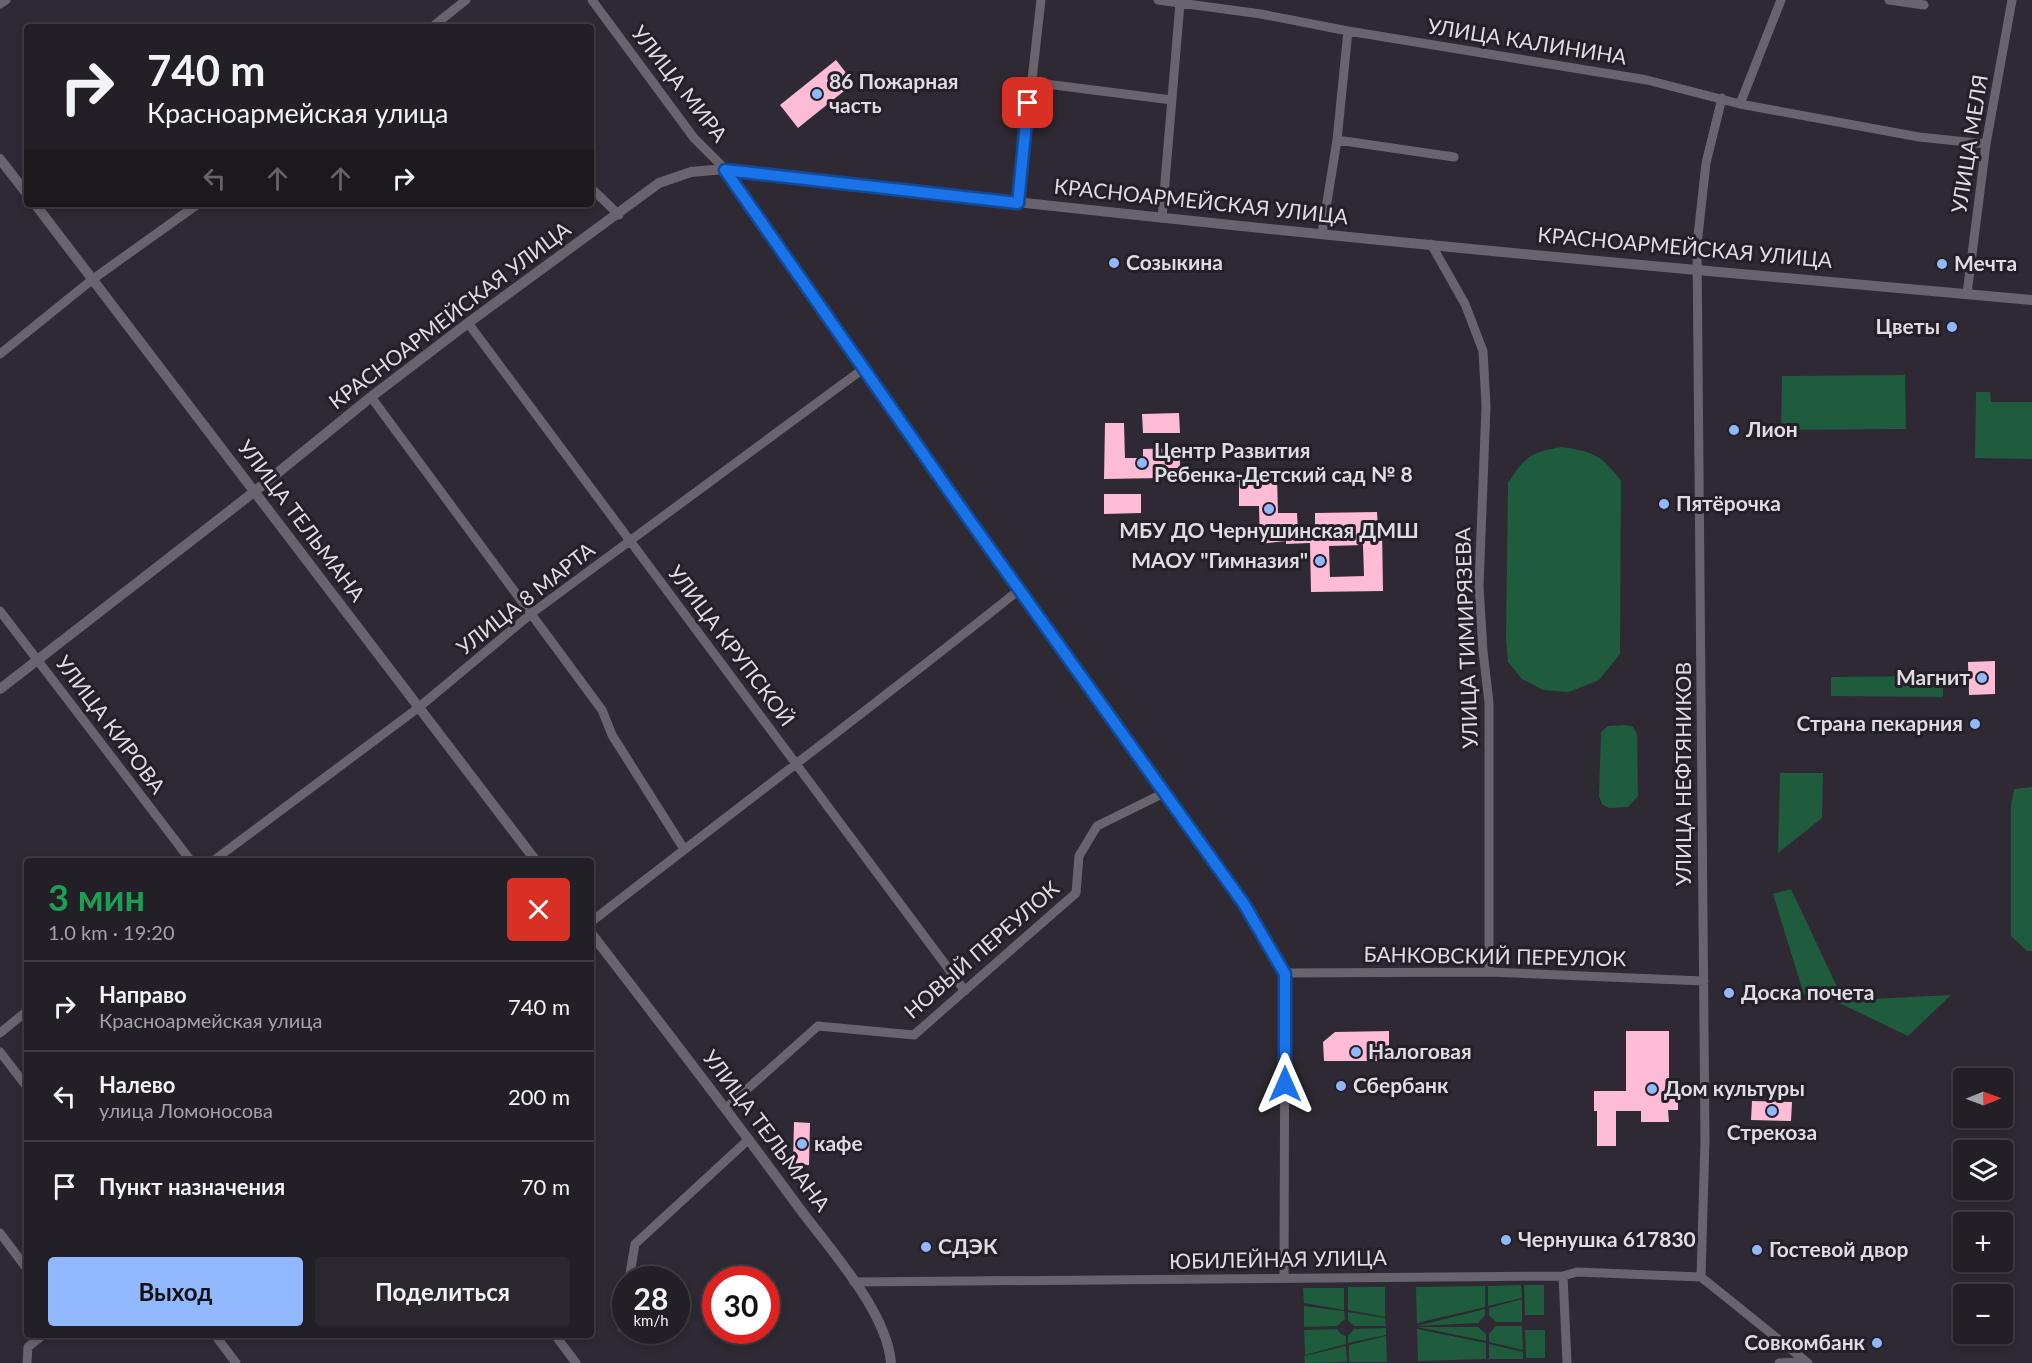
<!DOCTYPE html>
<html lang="ru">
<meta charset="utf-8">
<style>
:root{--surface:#221f26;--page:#2a272e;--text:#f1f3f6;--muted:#a2a2a7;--line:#3f3d43;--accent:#91b8fd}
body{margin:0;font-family:Lato,sans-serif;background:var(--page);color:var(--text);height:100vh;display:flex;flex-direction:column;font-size:22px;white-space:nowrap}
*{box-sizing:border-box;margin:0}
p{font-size:20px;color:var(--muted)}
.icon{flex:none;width:33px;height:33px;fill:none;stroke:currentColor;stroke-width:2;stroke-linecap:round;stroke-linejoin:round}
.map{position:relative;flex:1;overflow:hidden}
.drawer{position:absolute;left:24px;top:858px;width:570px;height:480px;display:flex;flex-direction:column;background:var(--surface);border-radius:6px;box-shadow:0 3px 9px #0003,0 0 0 2px var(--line)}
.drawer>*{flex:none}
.banner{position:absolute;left:24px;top:24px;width:570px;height:183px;border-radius:6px;box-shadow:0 3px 9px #0003,0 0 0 2px var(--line);background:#221f26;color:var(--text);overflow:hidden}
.needle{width:39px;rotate:89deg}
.tools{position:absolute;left:1953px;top:1068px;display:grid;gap:12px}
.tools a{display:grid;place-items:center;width:60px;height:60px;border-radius:6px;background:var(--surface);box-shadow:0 3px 9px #0003,0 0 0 2px var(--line);font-size:30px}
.speed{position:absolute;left:612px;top:1266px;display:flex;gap:12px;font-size:30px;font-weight:700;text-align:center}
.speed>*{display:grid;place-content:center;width:78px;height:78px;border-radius:50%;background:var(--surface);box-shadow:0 3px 9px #0003,0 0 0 2px var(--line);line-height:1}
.speed small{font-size:15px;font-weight:400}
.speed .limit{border:9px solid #d22;background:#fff;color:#111}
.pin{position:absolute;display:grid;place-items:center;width:51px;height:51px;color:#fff;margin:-26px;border-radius:12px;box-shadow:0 3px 9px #0006}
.me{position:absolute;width:66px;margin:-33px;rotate:0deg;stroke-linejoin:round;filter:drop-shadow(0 0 4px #0008)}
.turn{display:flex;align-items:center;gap:21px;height:126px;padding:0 24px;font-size:27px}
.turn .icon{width:78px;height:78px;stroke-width:2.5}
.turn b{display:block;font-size:42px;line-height:51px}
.lanes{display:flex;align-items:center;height:57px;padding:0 24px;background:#0003;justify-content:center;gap:30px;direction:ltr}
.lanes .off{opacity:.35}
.round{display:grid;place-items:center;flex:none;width:63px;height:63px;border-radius:6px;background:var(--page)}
.headline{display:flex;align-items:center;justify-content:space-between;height:102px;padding:0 24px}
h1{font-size:36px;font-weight:700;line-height:45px;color:#1e9e55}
.action{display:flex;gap:12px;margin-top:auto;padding:12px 24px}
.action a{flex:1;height:69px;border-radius:6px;background:var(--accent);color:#111;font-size:24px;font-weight:700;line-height:69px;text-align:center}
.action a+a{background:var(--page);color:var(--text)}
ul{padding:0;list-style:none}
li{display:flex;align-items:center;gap:18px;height:90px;padding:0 24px;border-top:2px solid var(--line)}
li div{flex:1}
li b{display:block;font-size:22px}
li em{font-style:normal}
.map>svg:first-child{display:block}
</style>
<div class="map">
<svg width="2032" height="1363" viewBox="0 0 2032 1363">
<rect width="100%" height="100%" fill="#2e2932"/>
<path fill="#1f5b3d" d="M1905 375 1906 429 1781 430 1782 376Z
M1976 392H1990L1991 402H2032V459L1975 458Z
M1562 447C1592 451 1603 456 1621 481L1620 654 1599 680 1569 692 1543 690 1522 679 1508 662 1506 638 1508 483C1525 456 1531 452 1562 447Z
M1943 676V697L1831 696V677Z
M1626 725 1633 727 1637 734 1638 796 1628 807 1609 808 1602 804 1599 796 1601 732 1608 726Z
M1780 773H1823L1822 818 1778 853Z
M2032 787V951H2027L2011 936V805L2014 789Z
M1791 889 1840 993 1804 995 1773 894Z
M1951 995 1908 1036 1835 1001Z
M1521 1285 1522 1298 1488 1306V1286Z
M1524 1285H1544V1315H1525Z
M1485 1286V1307L1417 1323 1416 1287Z
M1348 1287H1385V1317L1348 1310Z
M1303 1288H1344V1310L1304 1303Z
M1522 1299V1322H1496L1489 1315V1308Z
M1304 1306 1344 1311 1345 1319 1337 1326 1304 1327Z
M1485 1309V1315L1478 1323 1417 1326Z
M1348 1312 1385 1318 1386 1326H1354L1348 1320Z
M1496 1326H1522L1523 1350 1489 1342V1334Z
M1417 1327H1478L1486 1334V1341Z
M1386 1328V1335L1348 1343V1336L1354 1329Z
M1337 1329 1341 1334 1346 1336V1344L1305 1355 1304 1330Z
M1417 1329 1486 1343V1359L1418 1361Z
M1525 1330H1545V1358H1526Z
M1386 1336 1387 1362H1349V1345Z
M1489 1344 1523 1352V1359H1489Z
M1346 1346 1347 1362 1305 1363 1304 1356Z"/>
<path fill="#fdbbd6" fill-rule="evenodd" d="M836 60 854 83 798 128 780 105Z
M1179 413 1180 433H1143L1142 414Z
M1105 423H1124L1125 458H1143V449L1180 448V468H1162V478L1104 479Z
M1277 477 1278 513H1297L1298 531H1315V513L1377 512 1378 529H1382L1383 591 1311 592 1310 543 1286 544V541L1260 544 1259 506H1239V478ZM1363 545 1364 576 1330 577 1329 546Z
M1104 494H1141V513L1104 514Z
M1995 661V694L1969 695 1968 662Z
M1389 1031V1061H1324L1323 1042 1335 1032Z
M1626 1031H1669V1087H1678V1110H1668L1669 1122H1641V1111H1616V1146H1597V1111H1594V1091H1626Z
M1752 1101 1792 1102 1791 1121 1751 1120Z
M794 1122 810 1123 809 1165 793 1164Z"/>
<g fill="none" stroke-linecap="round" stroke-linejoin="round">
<path stroke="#68636d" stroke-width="9" d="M592 0 694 138 725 169 981 537 1244 904 1285 973 1284 1278
M1158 0 1261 14 1348 31 1647 80 1740 104 1919 137 1986 144
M1889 0 1924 5
M0 4 6 0
M432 27 466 0
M1030 82 1172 100
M1740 104 1781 0
M1337 140 1454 157
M591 188 619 215
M1018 203 1041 0
M1162 218 1180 3
M1322 233 1337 140 1348 31
M1431 244 1465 304 1483 351 1486 406 1479 586 1483 651 1489 703V972
M1967 294 1986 144 2012 0
M468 323 965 991
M0 354 93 279 198 204
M371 397 602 710 612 735 684 849
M0 611 191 861
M213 861 418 708 532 613 863 369
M591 922C733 811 878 703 1019 590
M1285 973 1489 972 1704 981
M0 1033 27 1011
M0 1052 27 1087
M726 1108 818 1026 914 1035 1076 893 1079 856 1097 826 1164 793
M0 1233 27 1269
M1563 1276 1567 1363
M1701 1277 1705 1141 1697 245 1706 163 1722 98
M1701 1277 1808 1363
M629 1280 635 1244 749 1139
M854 1282 1563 1276 1577 1272 1701 1277
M622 1328 626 1302
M215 1335 236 1363
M555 1335 576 1363
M27 1363 28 1347 43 1335
M1779 1363 1806 1362"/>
<path stroke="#68636d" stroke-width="10" d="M0 159 27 194
M35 204 536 861
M0 689 254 492 371 397 468 323 659 183 691 172 725 169C1048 207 1372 241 1697 270 1808 281 1920 289 2032 300
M591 933C660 1023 730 1113 797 1205 828 1247 887 1311 891 1363"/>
</g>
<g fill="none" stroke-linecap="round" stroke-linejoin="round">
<g stroke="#114b97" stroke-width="15">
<path id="route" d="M1028 103 1018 203 725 170 968 518 1244 904 1285 974V1084"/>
</g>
<use href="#route" stroke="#1a73e8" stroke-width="10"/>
</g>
<g fill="#91b8fd" stroke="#241f28" stroke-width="2">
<circle cx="817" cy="94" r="6"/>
<circle cx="1114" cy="263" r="6"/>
<circle cx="1942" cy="264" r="6"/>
<circle cx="1952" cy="327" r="6"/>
<circle cx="1734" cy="430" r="6"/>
<circle cx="1142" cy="463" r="6"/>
<circle cx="1664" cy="504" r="6"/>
<circle cx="1269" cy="509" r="6"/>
<circle cx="1320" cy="561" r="6"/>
<circle cx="1982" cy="678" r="6"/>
<circle cx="1975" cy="724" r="6"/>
<circle cx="1729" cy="993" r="6"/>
<circle cx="1356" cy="1052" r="6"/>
<circle cx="1341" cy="1086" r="6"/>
<circle cx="1652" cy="1089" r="6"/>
<circle cx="1772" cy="1111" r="6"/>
<circle cx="802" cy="1144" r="6"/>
<circle cx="1506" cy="1240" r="6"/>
<circle cx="926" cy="1247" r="6"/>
<circle cx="1757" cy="1250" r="6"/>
<circle cx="1877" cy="1343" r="6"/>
</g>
<g text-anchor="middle" stroke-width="6" stroke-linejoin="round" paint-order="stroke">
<g font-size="21" fill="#dfdce2" stroke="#241f28">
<text transform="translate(1527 42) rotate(9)" y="7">УЛИЦА КАЛИНИНА</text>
<text transform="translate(679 84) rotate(52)" y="7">УЛИЦА МИРА</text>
<text transform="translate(1970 144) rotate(-81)" y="7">УЛИЦА МЕЛЯ</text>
<text transform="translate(1201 202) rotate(6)" y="7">КРАСНОАРМЕЙСКАЯ УЛИЦА</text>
<text transform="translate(1685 248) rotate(5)" y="7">КРАСНОАРМЕЙСКАЯ УЛИЦА</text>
<text transform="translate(450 316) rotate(-37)" y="7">КРАСНОАРМЕЙСКАЯ УЛИЦА</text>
<text transform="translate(301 521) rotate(53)" y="7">УЛИЦА ТЕЛЬМАНА</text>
<text transform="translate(526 599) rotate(-38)" y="7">УЛИЦА 8 МАРТА</text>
<text transform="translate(1467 638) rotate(-92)" y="7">УЛИЦА ТИМИРЯЗЕВА</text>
<text transform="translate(731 646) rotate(53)" y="7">УЛИЦА КРУПСКОЙ</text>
<text transform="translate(110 725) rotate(53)" y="7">УЛИЦА КИРОВА</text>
<text transform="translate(1684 774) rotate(-90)" y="7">УЛИЦА НЕФТЯНИКОВ</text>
<text transform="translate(982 950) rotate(-41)" y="7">НОВЫЙ ПЕРЕУЛОК</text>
<text transform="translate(1495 957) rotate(1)" y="7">БАНКОВСКИЙ ПЕРЕУЛОК</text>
<text transform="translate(766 1131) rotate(53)" y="7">УЛИЦА ТЕЛЬМАНА</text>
<text transform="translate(1278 1260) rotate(-1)" y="7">ЮБИЛЕЙНАЯ УЛИЦА</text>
</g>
<g font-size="21" font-weight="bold" fill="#dfdce2" stroke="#241f28" text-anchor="start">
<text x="829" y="89">86 Пожарная<tspan x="829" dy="24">часть</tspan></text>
<text x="1126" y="270">Созыкина</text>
<text x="1954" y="271">Мечта</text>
<text x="1940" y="334" text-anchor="end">Цветы</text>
<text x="1746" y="437">Лион</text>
<text x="1154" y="458">Центр Развития<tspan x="1154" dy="24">Ребенка-Детский сад № 8</tspan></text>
<text x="1676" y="511">Пятёрочка</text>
<text x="1269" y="538" text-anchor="middle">МБУ ДО Чернушинская ДМШ</text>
<text x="1308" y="568" text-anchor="end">МАОУ "Гимназия"</text>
<text x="1970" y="685" text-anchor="end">Магнит</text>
<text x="1963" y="731" text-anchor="end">Страна пекарния</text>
<text x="1741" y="1000">Доска почета</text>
<text x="1368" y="1059">Налоговая</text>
<text x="1353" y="1093">Сбербанк</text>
<text x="1664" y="1096">Дом культуры</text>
<text x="1772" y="1140" text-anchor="middle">Стрекоза</text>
<text x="814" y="1151">кафе</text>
<text x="1518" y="1247">Чернушка 617830</text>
<text x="938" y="1254">СДЭК</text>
<text x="1769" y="1257">Гостевой двор</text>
<text x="1865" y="1350" text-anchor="end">Совкомбанк</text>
</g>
</g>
</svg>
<div class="tools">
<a><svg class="needle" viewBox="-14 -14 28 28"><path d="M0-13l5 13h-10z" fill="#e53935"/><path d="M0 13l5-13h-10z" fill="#a2a2a7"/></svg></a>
<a><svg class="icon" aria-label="layers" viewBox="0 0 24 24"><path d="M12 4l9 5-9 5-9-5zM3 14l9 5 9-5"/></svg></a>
<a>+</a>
<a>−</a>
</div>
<div class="speed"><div>28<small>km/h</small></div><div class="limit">30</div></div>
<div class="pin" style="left:1028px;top:103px;background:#d93025"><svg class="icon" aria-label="arrive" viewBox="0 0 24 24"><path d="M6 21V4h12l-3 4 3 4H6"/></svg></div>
<svg class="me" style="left:1285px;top:1084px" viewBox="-20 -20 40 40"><path d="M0-17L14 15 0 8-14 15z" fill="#1a73e8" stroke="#fff" stroke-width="4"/></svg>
<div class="banner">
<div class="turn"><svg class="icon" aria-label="right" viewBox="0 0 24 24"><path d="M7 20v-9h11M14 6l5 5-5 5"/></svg><div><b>740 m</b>Красноармейская улица</div></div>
<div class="lanes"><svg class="icon off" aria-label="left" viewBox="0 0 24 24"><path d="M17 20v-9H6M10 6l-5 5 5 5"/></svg><svg class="icon off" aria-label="ahead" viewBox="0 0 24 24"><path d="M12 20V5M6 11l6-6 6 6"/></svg><svg class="icon off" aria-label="ahead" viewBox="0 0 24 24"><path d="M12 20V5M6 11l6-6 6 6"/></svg><svg class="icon" aria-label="right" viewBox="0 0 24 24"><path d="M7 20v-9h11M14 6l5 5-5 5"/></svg></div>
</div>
<section class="drawer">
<div class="headline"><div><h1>3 мин</h1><p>1.0 km · 19:20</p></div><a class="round" style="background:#d93025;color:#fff"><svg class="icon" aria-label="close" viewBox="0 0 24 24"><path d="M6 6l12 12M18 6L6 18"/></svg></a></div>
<ul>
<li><svg class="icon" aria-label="right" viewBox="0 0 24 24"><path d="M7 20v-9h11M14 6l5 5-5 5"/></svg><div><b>Направо</b><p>Красноармейская улица</p></div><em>740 m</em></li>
<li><svg class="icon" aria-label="left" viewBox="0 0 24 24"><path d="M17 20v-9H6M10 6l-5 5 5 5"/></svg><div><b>Налево</b><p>улица Ломоносова</p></div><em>200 m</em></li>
<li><svg class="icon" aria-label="arrive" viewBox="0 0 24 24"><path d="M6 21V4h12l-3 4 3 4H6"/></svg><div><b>Пункт назначения</b></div><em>70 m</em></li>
</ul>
<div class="action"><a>Выход</a><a>Поделиться</a></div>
</section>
</div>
